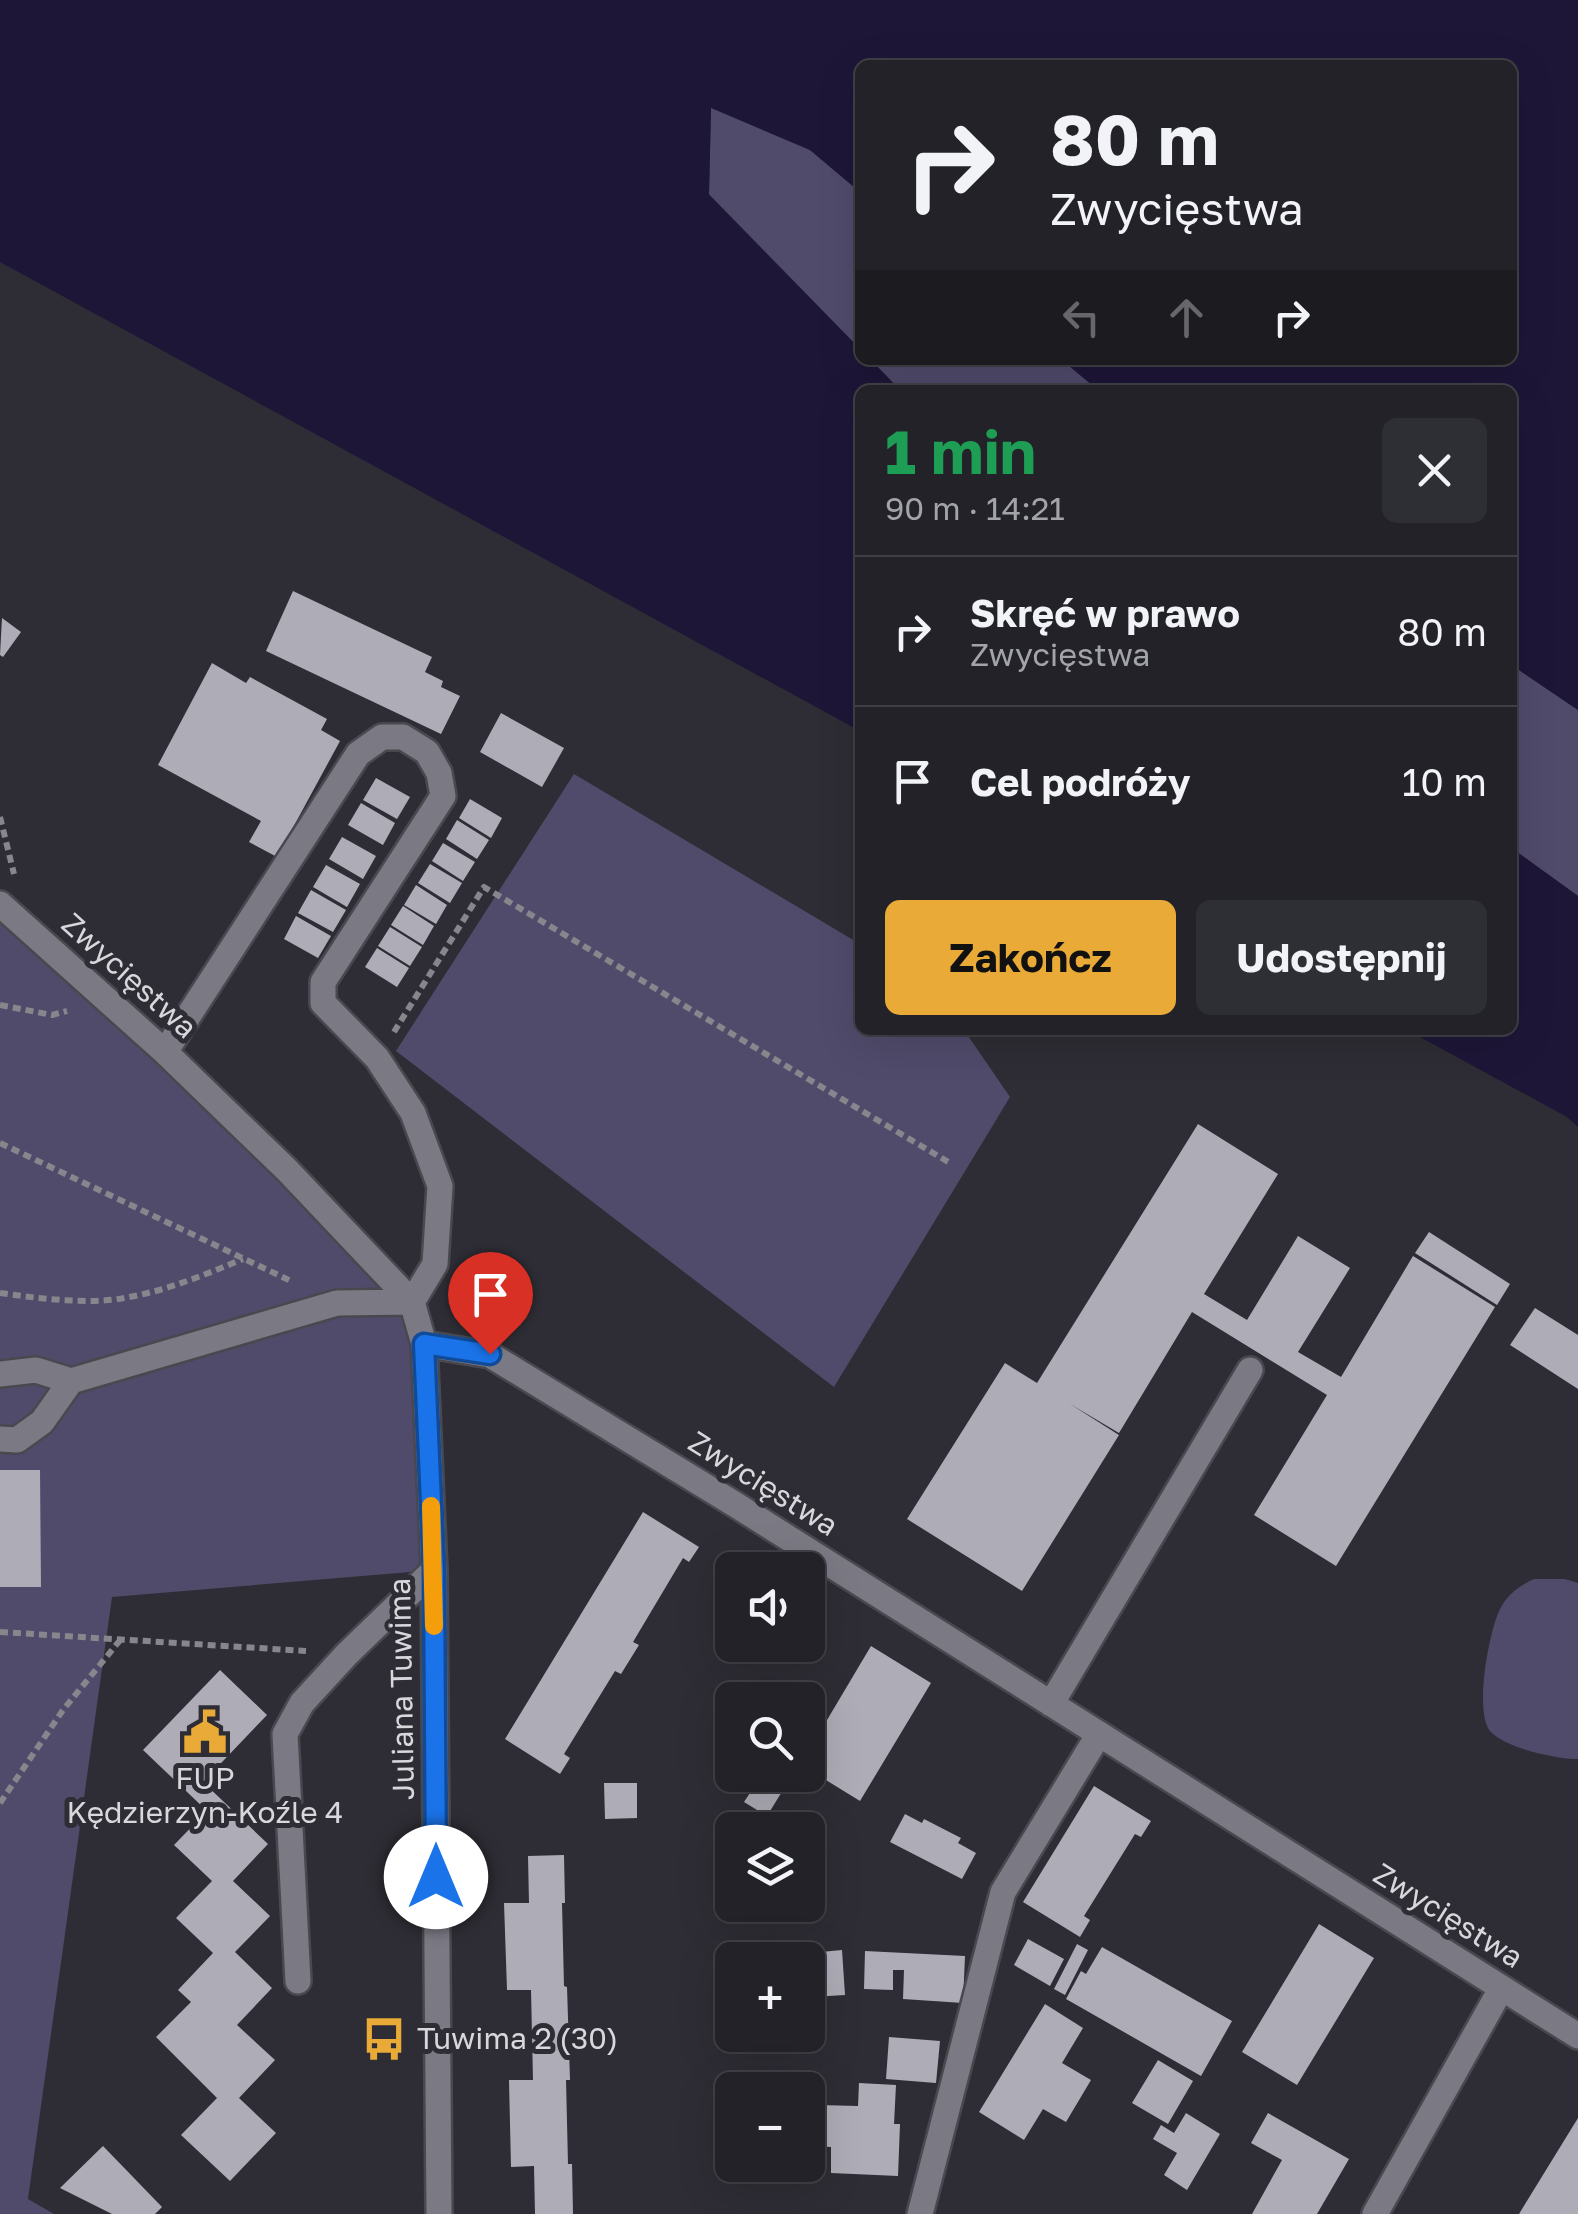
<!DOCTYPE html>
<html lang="pl">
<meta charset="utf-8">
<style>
:root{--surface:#222228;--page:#2e2f34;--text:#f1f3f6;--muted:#a2a4a8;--line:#3f3f45;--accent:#e9aa38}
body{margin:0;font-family:"Golos Text",sans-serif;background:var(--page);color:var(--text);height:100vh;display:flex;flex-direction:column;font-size:38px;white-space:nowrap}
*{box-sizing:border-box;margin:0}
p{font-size:32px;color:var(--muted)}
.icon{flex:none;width:55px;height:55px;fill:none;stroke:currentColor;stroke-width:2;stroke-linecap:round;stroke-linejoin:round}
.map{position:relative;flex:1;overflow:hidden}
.details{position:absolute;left:855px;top:385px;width:662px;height:650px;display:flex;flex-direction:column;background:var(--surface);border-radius:15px;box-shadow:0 10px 40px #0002,0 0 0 2px var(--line)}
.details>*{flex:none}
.banner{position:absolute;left:855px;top:60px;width:662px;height:305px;border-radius:15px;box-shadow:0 10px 40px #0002,0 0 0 2px var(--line);background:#222228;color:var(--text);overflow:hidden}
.controls{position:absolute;left:715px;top:1552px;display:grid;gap:20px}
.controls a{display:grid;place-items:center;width:110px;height:110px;border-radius:15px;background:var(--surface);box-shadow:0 10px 40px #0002,0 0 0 2px var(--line);font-size:50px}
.pin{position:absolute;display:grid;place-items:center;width:85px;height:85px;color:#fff;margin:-102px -42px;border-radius:50% 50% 50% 0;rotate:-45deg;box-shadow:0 0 10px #0007}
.pin .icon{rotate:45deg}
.me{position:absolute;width:110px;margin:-55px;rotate:0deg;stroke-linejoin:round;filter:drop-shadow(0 0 8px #0008)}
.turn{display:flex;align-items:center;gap:35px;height:210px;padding:0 30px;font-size:45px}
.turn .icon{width:130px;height:130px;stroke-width:2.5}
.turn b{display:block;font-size:70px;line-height:85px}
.lanes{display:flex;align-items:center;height:95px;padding:0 30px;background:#0003;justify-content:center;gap:50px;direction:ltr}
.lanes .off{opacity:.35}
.round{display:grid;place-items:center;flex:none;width:105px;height:105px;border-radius:15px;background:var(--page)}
.overview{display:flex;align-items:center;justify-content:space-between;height:170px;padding:0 30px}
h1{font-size:60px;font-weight:700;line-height:75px;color:#1e9e55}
.button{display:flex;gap:20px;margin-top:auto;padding:20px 30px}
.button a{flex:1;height:115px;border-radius:15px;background:var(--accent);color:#111;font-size:40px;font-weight:700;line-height:115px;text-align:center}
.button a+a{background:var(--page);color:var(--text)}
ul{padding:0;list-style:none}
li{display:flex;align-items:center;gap:30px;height:150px;padding:0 30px;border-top:2px solid var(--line)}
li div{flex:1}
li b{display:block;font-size:38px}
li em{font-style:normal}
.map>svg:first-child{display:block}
</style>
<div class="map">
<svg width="1578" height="2214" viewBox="0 0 1578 2214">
<rect width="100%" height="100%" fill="#2e2d35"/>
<path fill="#504b6b" d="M711 107 810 150 860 192V349L709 194Z
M871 360H1062L1098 390H900Z
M1513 666 1578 710V896L1513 849Z
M574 774 860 944V1030H964L1010 1097 834 1387 396 1051Z
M0 904 412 1302 434 1570 112 1597 28 2199 54 2214H0Z
M1534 1579H1565L1578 1583V1759C1556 1759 1505 1748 1490 1731 1474 1711 1489 1631 1500 1609 1508 1594 1519 1586 1534 1579Z"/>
<path fill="#1e1637" d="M0 0H1578V710L1513 666 1512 390H1098L1062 360H1512V65H860V192L810 150 711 108 709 195 860 349V360H871L900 390H860V731L0 262Z
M1513 849 1578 896V1127L1567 1117 1407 1030H1512Z"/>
<path fill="#aeadb7" d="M293 591 432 657 425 672 443 681 441 687 460 696 441 734 266 651Z
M2 618 21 632 3 657 0 655Z
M212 663 246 683 250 677 327 719 321 730 340 741 277 857 249 842 261 821 158 765Z
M501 713 564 748 542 787 480 752Z
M376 778 410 797 397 819 363 800Z
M470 799 502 818 491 838 459 818Z
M361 803 395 823 383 845 348 825Z
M457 820 489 840 477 859 446 839Z
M342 837 376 856 363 879 329 859Z
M443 843 475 862 463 881 432 861Z
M430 864 462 883 450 903 418 883Z
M326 865 360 884 347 907 313 887Z
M416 885 447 905 436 924 404 905Z
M311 890 346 910 333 932 298 913Z
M403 906 434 926 423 945 391 925Z
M296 916 331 936 318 958 284 939Z
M390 927 422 947 410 966 378 946Z
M377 948 409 968 397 987 365 967Z
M1198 1124 1278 1174 1204 1294 1247 1320 1298 1236 1350 1268 1298 1352 1341 1377 1413 1256 1495 1307 1336 1566 1254 1515 1327 1395 1192 1312 1119 1433 1070 1404 1119 1435 1022 1591 907 1519 1005 1363 1037 1383Z
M1429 1232 1510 1284 1497 1305 1415 1253Z
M1535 1308 1578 1335V1389L1510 1345Z
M0 1470H40L41 1587H0Z
M643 1512 699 1547 689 1562 683 1558 633 1642 639 1645 621 1674 615 1671 564 1754 570 1758 560 1774 505 1739Z
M871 1646 931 1683 860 1801 808 1769V1752Z
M220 1670 267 1715 203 1782 268 1844 233 1881 270 1916 235 1952 272 1988 237 2025 275 2060 239 2098 276 2133 230 2181 181 2135 217 2098 156 2037 191 2002 178 1990 213 1953 176 1918 212 1881 174 1845 207 1811 143 1750Z
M761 1776 783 1790 767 1816 744 1802Z
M604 1783H637V1818L605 1819Z
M1094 1786 1151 1821 1141 1837 1135 1834 1084 1916 1090 1920 1080 1937 1023 1902Z
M905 1814 922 1823 924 1819 961 1838 958 1843 976 1853 962 1879 890 1842Z
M564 1855 565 1903H562L564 1986 567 1987 570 2080H566L568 2164H572L573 2214H535L534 2166 511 2167 509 2080H533L531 1990H507L504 1903H529L528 1856Z
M1319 1924 1374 1958 1297 2085 1242 2052Z
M1028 1939 1064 1959 1050 1986 1014 1965Z
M1077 1944 1088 1950 1065 1995 1054 1989Z
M1102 1947 1232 2021 1201 2076 1066 1999 1081 1971 1086 1974Z
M842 1950 845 1995 812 1997 810 1953Z
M865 1951 965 1956 963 2003 903 1999 904 1970H893V1990L864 1989Z
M1045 2004 1083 2028 1062 2063 1091 2080 1066 2122 1043 2109 1024 2140 979 2112Z
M889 2037 940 2041 936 2083 886 2079Z
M1158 2060 1193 2081 1168 2124 1132 2103Z
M859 2083 896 2085 894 2124H900L898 2176 831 2173V2147L816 2146 818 2105 858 2106Z
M1186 2113 1220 2134 1187 2190 1164 2175 1177 2153 1153 2139 1161 2125 1174 2133Z
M1268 2113 1349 2159 1317 2214H1252L1282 2160 1251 2143Z
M1578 2118V2214H1519Z
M103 2146 162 2207 155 2214H112L60 2188Z"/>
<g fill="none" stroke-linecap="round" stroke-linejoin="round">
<g stroke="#49484f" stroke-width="30">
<path id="minor" d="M0 904 165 1052 287 1170 412 1302 424 1344 434 1570 439 2214
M165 1052 358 754 382 737H403L427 752 439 773 443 796 323 982V1003L377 1058 413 1113 440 1186 435 1264 412 1302
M424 1344 490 1355 736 1505 1578 2036
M0 1374 36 1370 71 1381 337 1303 412 1302
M0 1439 17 1440 42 1422 71 1381
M1051 1704 1250 1370
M298 1981 285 1734 302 1703 347 1654 434 1570
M920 2214 1003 1892 1099 1734
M1375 2214 1501 1989"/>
</g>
<path stroke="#87868d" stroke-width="6" stroke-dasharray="8 5" stroke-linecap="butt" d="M0 817 14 874
M0 1005 52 1015 67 1011
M394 1032 484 887 950 1163
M0 1143 293 1282
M0 1293C36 1298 88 1305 124 1298 166 1291 204 1275 243 1259
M0 1632 306 1651
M0 1803 63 1710 121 1639"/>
<use href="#minor" stroke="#7b7a84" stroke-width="25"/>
</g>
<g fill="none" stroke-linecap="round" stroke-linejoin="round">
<g stroke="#114b97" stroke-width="25">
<path id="route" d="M436 1877 434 1570 424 1344 490 1354"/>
</g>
<use href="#route" stroke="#1a73e8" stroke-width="18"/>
<path stroke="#f59e0b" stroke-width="18" d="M431 1506 434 1626"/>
</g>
<defs>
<g id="civic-bare" transform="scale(3.45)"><path d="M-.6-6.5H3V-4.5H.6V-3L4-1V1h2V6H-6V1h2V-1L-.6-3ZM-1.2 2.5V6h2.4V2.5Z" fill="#e9aa38" stroke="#2e2d35" stroke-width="2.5" paint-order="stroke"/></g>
<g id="bus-bare" transform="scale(3.45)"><path d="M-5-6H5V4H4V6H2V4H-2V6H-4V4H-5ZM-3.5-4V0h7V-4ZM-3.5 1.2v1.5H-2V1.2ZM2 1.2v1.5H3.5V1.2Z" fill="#e9aa38" stroke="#2e2d35" stroke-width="2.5" paint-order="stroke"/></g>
</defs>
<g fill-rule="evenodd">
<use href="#civic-bare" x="205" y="1732"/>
<use href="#bus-bare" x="384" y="2039"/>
</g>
<g text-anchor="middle" stroke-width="10" stroke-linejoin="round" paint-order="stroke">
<g font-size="30" fill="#d8d7dc" stroke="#2e2d35">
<text transform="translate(129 976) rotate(42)" y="10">Zwycięstwa</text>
<text transform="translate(763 1484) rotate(32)" y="10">Zwycięstwa</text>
<text transform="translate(402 1689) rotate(-91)" y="10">Juliana Tuwima</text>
<text transform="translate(1448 1916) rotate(32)" y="10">Zwycięstwa</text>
</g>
<g font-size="30" fill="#d8d7dc" stroke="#2e2d35">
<text x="205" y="1789">FUP<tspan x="205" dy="34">Kędzierzyn-Koźle 4</tspan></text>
<text x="417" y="2049" text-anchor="start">Tuwima 2 (30)</text>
</g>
</g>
</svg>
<div class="controls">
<a><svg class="icon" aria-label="sound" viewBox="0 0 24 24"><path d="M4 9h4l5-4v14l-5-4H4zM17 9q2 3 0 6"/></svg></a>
<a><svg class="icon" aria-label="search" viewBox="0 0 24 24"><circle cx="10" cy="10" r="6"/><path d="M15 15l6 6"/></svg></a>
<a><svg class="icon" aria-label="layers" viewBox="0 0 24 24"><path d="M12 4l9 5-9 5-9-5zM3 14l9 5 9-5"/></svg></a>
<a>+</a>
<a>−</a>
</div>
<div class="pin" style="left:490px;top:1354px;background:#d93025"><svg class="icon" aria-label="arrive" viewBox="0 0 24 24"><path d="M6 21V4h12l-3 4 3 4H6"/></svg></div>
<svg class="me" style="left:436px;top:1877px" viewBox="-20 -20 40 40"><circle r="19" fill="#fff"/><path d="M0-13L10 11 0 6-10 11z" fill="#1a73e8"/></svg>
<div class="banner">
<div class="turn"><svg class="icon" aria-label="right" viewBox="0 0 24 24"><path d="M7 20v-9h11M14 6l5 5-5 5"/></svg><div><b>80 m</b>Zwycięstwa</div></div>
<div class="lanes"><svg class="icon off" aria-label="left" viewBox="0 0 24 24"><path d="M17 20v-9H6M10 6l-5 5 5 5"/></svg><svg class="icon off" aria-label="ahead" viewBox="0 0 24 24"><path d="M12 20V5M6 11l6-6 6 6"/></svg><svg class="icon" aria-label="right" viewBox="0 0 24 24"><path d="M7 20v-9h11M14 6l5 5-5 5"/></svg></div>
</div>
<section class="details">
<div class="overview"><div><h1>1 min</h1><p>90 m · 14:21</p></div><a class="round"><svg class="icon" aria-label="close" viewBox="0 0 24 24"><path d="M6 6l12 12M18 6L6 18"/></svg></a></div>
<ul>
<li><svg class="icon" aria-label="right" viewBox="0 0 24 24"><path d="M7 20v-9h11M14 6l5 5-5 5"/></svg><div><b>Skręć w prawo</b><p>Zwycięstwa</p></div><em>80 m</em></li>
<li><svg class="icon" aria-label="arrive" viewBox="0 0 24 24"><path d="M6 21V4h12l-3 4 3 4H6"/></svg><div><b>Cel podróży</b></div><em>10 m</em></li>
</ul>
<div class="button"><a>Zakończ</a><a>Udostępnij</a></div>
</section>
</div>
